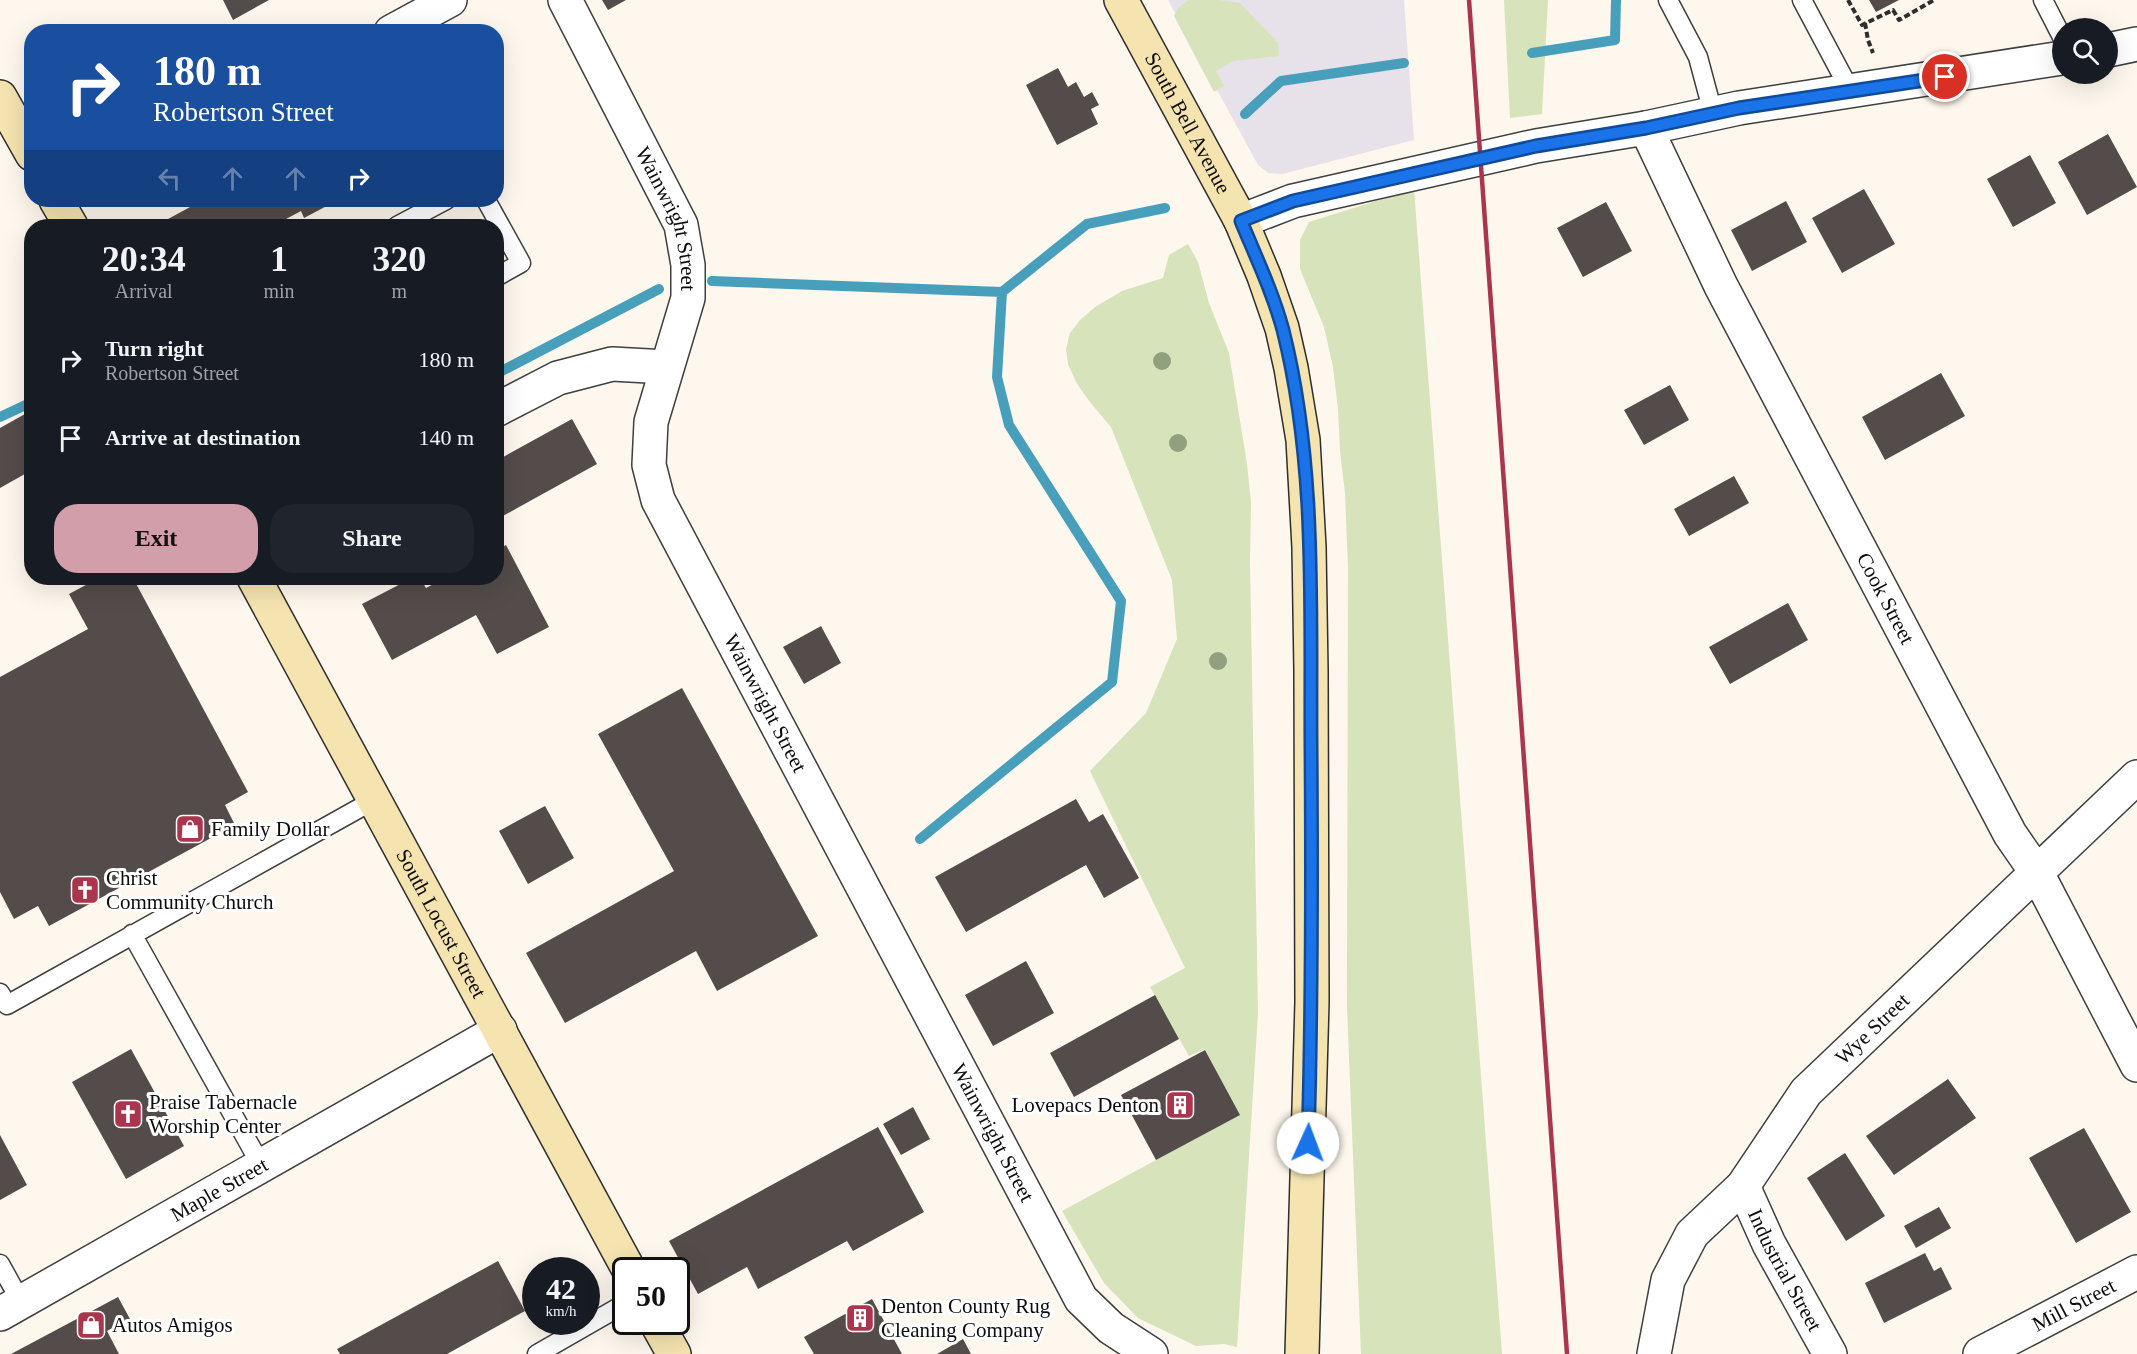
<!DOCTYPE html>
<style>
:root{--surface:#171b24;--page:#20242c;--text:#f1f3f6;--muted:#9ea1a6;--accent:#d19eaa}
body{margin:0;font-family:"Times New Roman",serif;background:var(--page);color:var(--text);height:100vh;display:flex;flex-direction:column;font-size:22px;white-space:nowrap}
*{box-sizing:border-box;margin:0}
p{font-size:20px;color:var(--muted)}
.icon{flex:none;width:33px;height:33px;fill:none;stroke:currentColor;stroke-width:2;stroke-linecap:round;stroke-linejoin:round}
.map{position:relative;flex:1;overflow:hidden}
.side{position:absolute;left:24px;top:219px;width:480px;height:366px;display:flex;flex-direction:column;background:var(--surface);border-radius:24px;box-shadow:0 6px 24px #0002}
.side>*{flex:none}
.top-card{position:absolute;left:24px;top:24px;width:480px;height:183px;border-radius:24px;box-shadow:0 6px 24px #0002;background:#1a4fa0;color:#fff;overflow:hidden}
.tools{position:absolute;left:2052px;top:18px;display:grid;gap:12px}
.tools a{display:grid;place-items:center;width:66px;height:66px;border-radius:50%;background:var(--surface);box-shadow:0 6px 24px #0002;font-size:30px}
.speed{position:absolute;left:522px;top:1257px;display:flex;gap:12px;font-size:30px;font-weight:700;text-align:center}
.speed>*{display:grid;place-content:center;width:78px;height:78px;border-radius:50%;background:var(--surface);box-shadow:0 6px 24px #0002;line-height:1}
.speed small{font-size:15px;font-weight:400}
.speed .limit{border:3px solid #111;border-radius:9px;background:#fff;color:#111}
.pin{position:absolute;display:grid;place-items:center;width:51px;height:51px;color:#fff;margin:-26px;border:3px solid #fff;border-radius:50%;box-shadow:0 2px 6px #0007}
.me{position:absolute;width:66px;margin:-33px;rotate:2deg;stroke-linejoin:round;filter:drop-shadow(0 0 4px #0008)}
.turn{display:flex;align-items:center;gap:21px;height:126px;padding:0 30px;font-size:27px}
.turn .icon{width:78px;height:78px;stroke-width:2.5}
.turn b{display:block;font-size:42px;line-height:51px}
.lanes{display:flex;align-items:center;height:57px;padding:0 30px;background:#0003;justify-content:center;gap:30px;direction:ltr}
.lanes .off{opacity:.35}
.eta{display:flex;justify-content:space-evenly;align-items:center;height:102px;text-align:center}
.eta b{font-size:36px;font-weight:800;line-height:42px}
.cta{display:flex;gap:12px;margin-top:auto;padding:12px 30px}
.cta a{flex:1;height:69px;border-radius:24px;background:var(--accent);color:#111;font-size:24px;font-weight:800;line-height:69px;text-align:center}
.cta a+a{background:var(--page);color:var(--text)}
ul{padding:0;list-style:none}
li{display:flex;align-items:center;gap:18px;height:78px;padding:0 30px}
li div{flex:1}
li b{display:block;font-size:22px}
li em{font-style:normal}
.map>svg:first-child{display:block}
</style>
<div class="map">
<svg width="2137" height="1354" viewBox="0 0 2137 1354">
<rect width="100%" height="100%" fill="#fdf7ed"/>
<path fill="#e7e1ea" d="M1168 0H1404L1414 140 1282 174 1268 173 1258 165Z"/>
<path fill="#d6e3bb" d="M1189 0H1218L1240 3 1278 43 1279 56 1233 61 1216 71 1224 86 1214 92 1174 16 1178 8Z
M1504 0H1548L1542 114 1510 118Z
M1414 189 1502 1354H1361L1347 1007 1348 568 1345 493 1340 451 1338 409 1333 367 1324 327 1300 269V240L1309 222Z
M1188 244 1198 262 1209 303 1229 353 1247 464 1251 502 1250 563 1258 1013 1237 1347 1224 1344 1196 1346 1138 1318 1104 1283 1062 1211 1239 1115 1205 1049 1189 1056 1150 987 1185 968 1090 771 1146 713 1177 639 1172 580 1111 427 1089 401 1076 382 1068 364 1066 349 1070 333 1080 320 1095 307 1122 291 1163 278 1169 255Z"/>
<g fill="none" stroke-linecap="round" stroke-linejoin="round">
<path stroke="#489fbc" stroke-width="10" d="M1532 53 1615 40 1616 0
M1245 114 1281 81 1404 63
M712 281 1002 292
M496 374 659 289
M0 417 32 402
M920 839 1112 682 1121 601 1009 425 997 377 1002 292 1087 224 1165 208"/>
</g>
<path fill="#534c4a" d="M223 0H269L233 20Z
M602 0H626L608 10Z
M1869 0H1899L1876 12Z
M1058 68 1068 87 1076 82 1084 97 1092 92 1099 105 1091 109 1098 124 1057 145 1026 85Z
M2108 134 2137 187 2087 215 2058 162Z
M2030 155 2056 203 2013 227 1987 179Z
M1864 189 1895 244 1842 273 1812 218Z
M203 200H338L304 218 301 211 273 226H158L157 225Z
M1786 201 1807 242 1752 271 1731 230Z
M1606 202 1632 251 1583 277 1557 228Z
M1941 373 1965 416 1885 460 1862 417Z
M1670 385 1689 420 1644 445 1624 410Z
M25 414 32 425V470L0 488V428Z
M572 419 597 464 501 517 496 508V461Z
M1734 476 1749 503 1689 536 1674 509Z
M506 545 549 627 497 654 476 615 392 660 362 604 412 578H420L426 588 445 578H496V550Z
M99 578H133L248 792 225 805 235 825 49 926 38 906 14 919 0 892V677L88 629 69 594Z
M1788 603 1808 640 1730 684 1709 647Z
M821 626 841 663 804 684 783 647Z
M682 688 818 936 717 991 696 951 565 1023 526 953 674 871 598 734Z
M1076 799 1089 822 1103 814 1139 878 1104 898 1086 865 966 932 935 877Z
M545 806 574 858 528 884 499 831Z
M1026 961 1054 1013 993 1046 965 995Z
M1155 995 1179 1039 1074 1097 1050 1053Z
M131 1049 184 1146 126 1179 72 1082Z
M1205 1050 1240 1115 1156 1160 1121 1095Z
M1948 1079 1976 1118 1894 1175 1866 1136Z
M913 1107 930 1139 901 1155 883 1124Z
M878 1127 924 1212 853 1251 847 1241 758 1289 747 1267 698 1294 669 1241Z
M2084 1128 2131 1212 2076 1243 2029 1158Z
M0 1135 27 1185 0 1200Z
M1845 1153 1885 1216 1846 1241 1807 1178Z
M1939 1207 1951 1228 1916 1248 1904 1226Z
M1925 1253 1934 1271 1941 1267 1952 1289 1884 1323 1865 1283Z
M498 1261 525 1311 447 1354H340L337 1349Z
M118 1297 130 1319 107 1331 119 1354H11Z
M872 1299 902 1354H814L804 1337Z
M963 1339 971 1354H937Z"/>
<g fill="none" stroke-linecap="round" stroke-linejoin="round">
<g stroke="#3f3f3f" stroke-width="21">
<path id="lane" d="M1668 0 1698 57 1713 113
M1802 0 1851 92
M2043 0 2062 37
M486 200 521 263 496 277
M397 226 446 200
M132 934 261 1165
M0 993 7 1005 374 800
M0 1264 21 1302
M537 1354 626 1303"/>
</g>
<g stroke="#3f3f3f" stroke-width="36">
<g id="street">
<path id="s1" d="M565 0 681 225 688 265V298L651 422 649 465 658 500 1081 1299 1111 1328 1151 1354"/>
<path d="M391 32 450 0"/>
<path d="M2108 50 2137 44"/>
<path id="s2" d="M1646 128 1721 286 2010 834 2037 873 2137 1065"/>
<path d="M1241 221 1293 201 1536 146 1646 128 1739 108 2062 58"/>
<path d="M496 410 558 378 612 364 667 367"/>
<path id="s3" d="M1743 1186 1769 1244 1830 1354"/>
<path id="s4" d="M0 1314 500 1030"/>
<path id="s5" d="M1654 1354 1668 1280 1692 1234 1743 1186 1806 1092 2137 777"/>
<path id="s6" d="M1980 1354 2137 1272"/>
</g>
</g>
<g stroke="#2e2e2e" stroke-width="36">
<g id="secondary">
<path id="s7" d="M1121 0 1241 221 1264 276 1282 328 1291 368 1303 440 1309 547 1311 671 1312 1002 1302 1354"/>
<path d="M0 97 32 154"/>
<path d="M56 200 71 226"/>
<path id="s8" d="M254 578 629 1270"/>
<path d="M656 1322 674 1354"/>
</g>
</g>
<path stroke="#2e2e2e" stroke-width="4" stroke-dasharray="6 3" stroke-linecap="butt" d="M1848 0 1862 25 1893 10 1899 20 1934 0
M1865 23 1868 40 1873 53"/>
<use href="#lane" stroke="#fff" stroke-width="18"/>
<use href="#street" stroke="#fff" stroke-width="33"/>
<use href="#secondary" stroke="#f5e3b0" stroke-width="33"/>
<path stroke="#aa364d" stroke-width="4.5" d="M1469 0 1567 1354"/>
</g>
<g fill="#91a17f">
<circle cx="1162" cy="361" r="9"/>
<circle cx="1178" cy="443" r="9"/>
<circle cx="1218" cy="661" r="9"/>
</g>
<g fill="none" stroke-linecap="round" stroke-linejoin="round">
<g stroke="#114b97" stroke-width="15">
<path id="route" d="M1308 1143C1312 1010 1312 877 1311 745 1310 607 1317 465 1283 330 1273 293 1256 257 1241 221L1293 201 1536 146 1646 128 1739 108 1945 77"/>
</g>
<use href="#route" stroke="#1a73e8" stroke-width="10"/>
</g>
<defs>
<g id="shop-square" transform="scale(1.5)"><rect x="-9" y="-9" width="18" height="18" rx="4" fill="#aa364d" stroke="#fff"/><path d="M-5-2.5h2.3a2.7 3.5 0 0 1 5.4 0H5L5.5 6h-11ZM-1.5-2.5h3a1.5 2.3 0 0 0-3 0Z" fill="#fff"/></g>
<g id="church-square" transform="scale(1.5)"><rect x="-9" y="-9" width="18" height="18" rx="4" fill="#aa364d" stroke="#fff"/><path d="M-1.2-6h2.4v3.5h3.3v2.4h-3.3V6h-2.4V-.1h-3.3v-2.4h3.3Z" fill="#fff"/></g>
<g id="building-square" transform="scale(1.5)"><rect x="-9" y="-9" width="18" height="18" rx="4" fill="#aa364d" stroke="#fff"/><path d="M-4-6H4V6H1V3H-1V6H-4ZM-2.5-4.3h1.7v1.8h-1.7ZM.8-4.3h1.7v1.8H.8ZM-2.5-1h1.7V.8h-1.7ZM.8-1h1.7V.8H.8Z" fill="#fff"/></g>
</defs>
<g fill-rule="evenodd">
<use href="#shop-square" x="190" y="829"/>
<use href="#church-square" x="85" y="890"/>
<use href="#building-square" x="1180" y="1105"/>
<use href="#church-square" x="128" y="1114"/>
<use href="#building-square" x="860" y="1318"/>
<use href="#shop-square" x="91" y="1325"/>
</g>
<g text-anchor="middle" stroke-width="6" stroke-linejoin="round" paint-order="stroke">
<g font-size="21" fill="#0c0c0c" stroke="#fff">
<text dy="7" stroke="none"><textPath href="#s7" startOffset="140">South Bell Avenue</textPath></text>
<text dy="7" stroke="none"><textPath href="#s1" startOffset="243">Wainwright Street</textPath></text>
<text dy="7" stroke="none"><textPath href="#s2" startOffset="528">Cook Street</textPath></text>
<text dy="7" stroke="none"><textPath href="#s1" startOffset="765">Wainwright Street</textPath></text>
<text dy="7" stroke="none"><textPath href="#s8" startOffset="393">South Locust Street</textPath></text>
<text dy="7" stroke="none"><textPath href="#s5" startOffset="402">Wye Street</textPath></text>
<text dy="7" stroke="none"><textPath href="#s1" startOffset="1251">Wainwright Street</textPath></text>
<text dy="7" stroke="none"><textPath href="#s4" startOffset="252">Maple Street</textPath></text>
<text dy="7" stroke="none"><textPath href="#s3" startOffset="94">Industrial Street</textPath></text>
<text dy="7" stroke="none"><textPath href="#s6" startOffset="106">Mill Street</textPath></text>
</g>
<g font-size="21" fill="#0c0c0c" stroke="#fff" text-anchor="start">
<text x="211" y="836">Family Dollar</text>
<text x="106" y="885">Christ<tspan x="106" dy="24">Community Church</tspan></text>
<text x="149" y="1109">Praise Tabernacle<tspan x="149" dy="24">Worship Center</tspan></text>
<text x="1159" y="1112" text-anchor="end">Lovepacs Denton</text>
<text x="881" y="1313">Denton County Rug<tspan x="881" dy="24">Cleaning Company</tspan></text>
<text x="112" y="1332">Autos Amigos</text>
</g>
</g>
</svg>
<div class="tools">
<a><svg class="icon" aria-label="search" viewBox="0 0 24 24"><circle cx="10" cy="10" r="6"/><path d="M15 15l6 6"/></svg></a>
</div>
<div class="speed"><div>42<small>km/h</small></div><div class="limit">50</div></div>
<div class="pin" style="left:1945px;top:77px;background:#d93025"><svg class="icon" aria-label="arrive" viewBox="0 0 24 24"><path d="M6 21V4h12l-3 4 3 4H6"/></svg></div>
<svg class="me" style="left:1308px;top:1143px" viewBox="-20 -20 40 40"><circle r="19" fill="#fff"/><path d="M0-13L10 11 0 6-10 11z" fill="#1a73e8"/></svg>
<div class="top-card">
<div class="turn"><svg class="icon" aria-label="right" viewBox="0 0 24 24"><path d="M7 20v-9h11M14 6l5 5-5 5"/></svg><div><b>180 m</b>Robertson Street</div></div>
<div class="lanes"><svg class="icon off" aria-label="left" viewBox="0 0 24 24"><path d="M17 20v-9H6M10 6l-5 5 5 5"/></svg><svg class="icon off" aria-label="ahead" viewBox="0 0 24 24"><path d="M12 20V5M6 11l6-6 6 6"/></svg><svg class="icon off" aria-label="ahead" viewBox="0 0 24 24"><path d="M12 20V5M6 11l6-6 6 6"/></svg><svg class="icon" aria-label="right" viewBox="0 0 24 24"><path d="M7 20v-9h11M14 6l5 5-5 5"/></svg></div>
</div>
<section class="side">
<div class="eta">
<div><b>20:34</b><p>Arrival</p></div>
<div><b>1</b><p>min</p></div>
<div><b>320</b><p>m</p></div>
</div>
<ul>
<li><svg class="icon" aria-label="right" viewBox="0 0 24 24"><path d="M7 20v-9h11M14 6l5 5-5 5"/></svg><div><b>Turn right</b><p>Robertson Street</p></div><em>180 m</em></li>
<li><svg class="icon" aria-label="arrive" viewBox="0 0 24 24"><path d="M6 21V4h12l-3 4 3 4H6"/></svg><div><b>Arrive at destination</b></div><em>140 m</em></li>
</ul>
<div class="cta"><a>Exit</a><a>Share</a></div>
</section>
</div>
